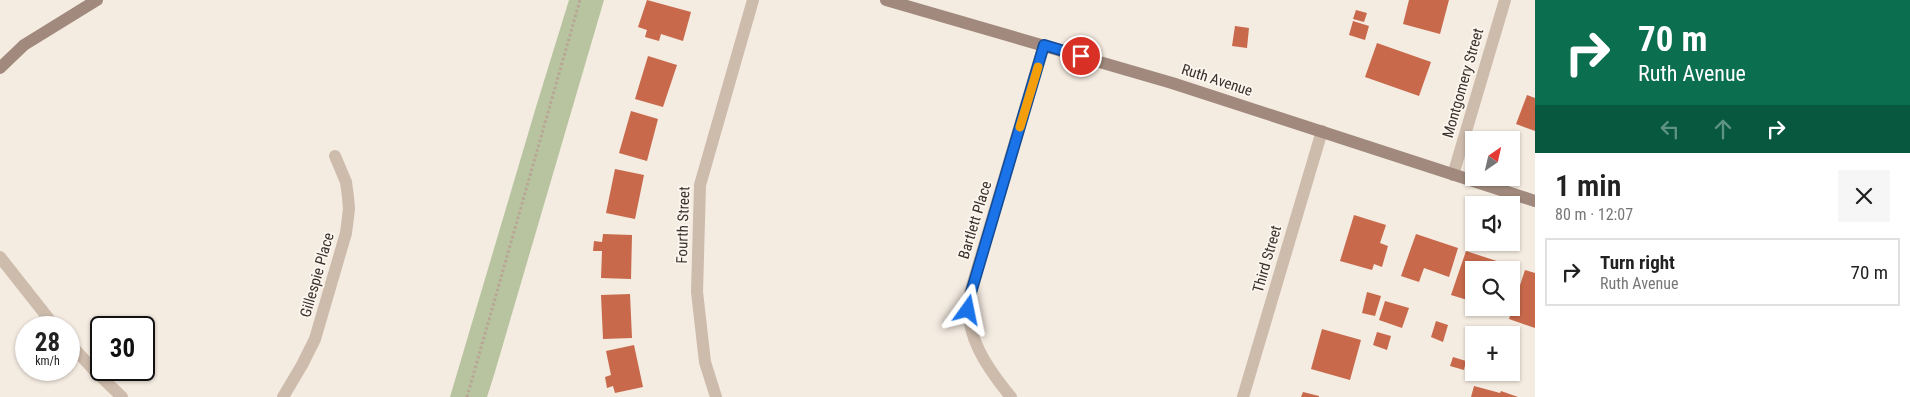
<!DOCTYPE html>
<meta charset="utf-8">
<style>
:root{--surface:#fff;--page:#f6f6f6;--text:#222;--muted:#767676;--line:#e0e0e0}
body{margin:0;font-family:"Roboto Condensed",sans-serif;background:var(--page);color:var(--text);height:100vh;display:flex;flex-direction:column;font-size:19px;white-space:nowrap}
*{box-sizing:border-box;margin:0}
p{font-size:16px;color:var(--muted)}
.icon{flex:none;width:28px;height:28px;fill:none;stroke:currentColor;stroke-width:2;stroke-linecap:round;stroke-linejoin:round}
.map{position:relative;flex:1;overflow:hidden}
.sheet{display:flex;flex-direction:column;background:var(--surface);width:375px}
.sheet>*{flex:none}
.banner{background:#0b6e4f;color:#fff;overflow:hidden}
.needle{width:32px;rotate:34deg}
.fabs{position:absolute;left:1465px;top:131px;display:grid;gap:10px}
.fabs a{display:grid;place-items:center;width:55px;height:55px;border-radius:0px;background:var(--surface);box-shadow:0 1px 4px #0004;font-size:25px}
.speed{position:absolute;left:15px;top:316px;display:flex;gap:10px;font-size:25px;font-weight:700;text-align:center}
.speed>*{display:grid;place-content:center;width:65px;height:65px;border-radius:50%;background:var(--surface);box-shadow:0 1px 4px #0004;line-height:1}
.speed small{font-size:12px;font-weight:400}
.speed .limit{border:2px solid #111;border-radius:8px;background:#fff;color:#111}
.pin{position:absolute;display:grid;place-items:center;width:42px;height:42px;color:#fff;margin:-21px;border:2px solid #fff;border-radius:50%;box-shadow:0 1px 5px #0007}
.me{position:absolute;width:55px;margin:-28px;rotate:12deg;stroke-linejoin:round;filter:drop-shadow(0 0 4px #0008)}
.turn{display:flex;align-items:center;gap:18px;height:105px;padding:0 20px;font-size:22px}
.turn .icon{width:65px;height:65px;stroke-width:2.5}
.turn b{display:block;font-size:35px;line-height:42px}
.lanes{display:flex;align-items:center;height:48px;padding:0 20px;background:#0003;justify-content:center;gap:25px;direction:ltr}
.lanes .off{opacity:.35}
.round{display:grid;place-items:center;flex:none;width:52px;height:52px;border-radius:0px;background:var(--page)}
.summary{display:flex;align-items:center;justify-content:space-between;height:85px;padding:0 20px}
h1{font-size:30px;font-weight:600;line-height:38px}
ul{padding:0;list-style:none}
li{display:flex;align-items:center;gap:15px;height:68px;margin:0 10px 8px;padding:0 10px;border:2px solid var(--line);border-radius:0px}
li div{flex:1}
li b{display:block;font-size:19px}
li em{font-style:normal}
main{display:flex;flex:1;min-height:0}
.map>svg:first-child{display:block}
</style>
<main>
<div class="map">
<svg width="1535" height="397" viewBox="0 0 1535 397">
<rect width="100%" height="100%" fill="#f4ebe1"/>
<path fill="#b8c4a0" d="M569 0H604L494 375 487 397H450L536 107Z"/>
<path fill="#c8694b" d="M647 0 691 12 683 41 661 34 659 41 645 37 647 30 638 27Z
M1409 0H1449L1440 34 1403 24Z
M1356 10 1367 13 1364 22 1353 19Z
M1353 21 1369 26 1365 40 1349 35Z
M1235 26 1249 28 1247 48 1232 46Z
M1377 43 1431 62 1419 96 1365 77Z
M648 56 677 65 663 107 635 99Z
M1527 95 1535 98V131L1516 124Z
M631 111 658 119 647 161 619 153Z
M615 169 644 175 635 219 606 213Z
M1354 215 1386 225 1380 243 1388 246 1382 267 1374 264 1372 270 1340 261Z
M603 234 632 235 631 279 601 278 602 251H593L594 241 602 242Z
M1416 234 1458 248 1449 277 1424 268 1419 282 1401 276Z
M1466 251 1509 265 1507 270H1474V302L1451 295Z
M1525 270 1535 273V328L1509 319Z
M1367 292 1381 296 1375 316 1362 313Z
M630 294 632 338 603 339 601 295Z
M1385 301 1409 308 1402 328 1379 320Z
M1436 321 1448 325 1443 342 1431 337Z
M1322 329 1361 340 1350 380 1311 369Z
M1377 332 1391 336 1387 350 1373 345Z
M634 345 643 387 615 393 613 386 607 388 605 377 611 375 606 351Z
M1453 357 1466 361 1464 370 1450 366Z
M1474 386 1500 393 1501 391 1518 397H1471Z
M1303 392 1319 396V397H1301Z"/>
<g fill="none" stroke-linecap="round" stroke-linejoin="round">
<path stroke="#b9a596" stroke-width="3" stroke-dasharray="2.5 2.5" stroke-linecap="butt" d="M467 397 580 0"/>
<path stroke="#cdbbac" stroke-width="12" d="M1453 175 1505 0
M0 257 56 328
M69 343 94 370 122 397
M283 397 302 365 315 339 346 233 349 209 348 197 346 182 335 156
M716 397 705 362 697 292 700 185 753 0
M1011 397C987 368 964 335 969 296L1044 45
M1243 397 1322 131"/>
<path stroke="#a18a7d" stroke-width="12" d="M886 0 1172 83 1535 201
M0 68 24 45 97 0"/>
</g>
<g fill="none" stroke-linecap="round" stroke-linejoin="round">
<g stroke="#114b97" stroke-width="12">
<path id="route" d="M968 310 970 296 1044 45 1081 56"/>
</g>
<use href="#route" stroke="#1a73e8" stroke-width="9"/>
<path stroke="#f59e0b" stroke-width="9" d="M1020 127 1038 67"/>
</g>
<g text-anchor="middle" stroke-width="4" stroke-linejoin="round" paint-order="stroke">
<g font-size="15" fill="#3b302b" stroke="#fbf5ee">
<text transform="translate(1217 80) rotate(18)" y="5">Ruth Avenue</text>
<text transform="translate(1463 83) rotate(-74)" y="5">Montgomery Street</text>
<text transform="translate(975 220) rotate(-73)" y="5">Bartlett Place</text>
<text transform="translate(683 225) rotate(-88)" y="5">Fourth Street</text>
<text transform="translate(1267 259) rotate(-74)" y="5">Third Street</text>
<text transform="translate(317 275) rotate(-74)" y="5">Gillespie Place</text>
</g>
</g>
</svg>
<div class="fabs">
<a><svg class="needle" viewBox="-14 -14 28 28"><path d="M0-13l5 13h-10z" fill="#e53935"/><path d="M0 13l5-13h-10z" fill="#767676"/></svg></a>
<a><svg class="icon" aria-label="sound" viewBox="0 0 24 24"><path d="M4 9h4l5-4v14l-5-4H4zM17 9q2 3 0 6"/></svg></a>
<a><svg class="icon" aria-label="search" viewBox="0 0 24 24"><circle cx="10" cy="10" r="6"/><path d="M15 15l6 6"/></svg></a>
<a>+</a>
</div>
<div class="speed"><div>28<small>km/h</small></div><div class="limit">30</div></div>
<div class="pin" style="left:1081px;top:56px;background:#d93025"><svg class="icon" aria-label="arrive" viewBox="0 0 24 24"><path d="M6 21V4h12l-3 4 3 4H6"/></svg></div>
<svg class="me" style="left:968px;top:310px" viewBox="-20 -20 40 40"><path d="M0-17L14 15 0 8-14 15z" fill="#1a73e8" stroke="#fff" stroke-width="4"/></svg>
</div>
<section class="sheet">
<div class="banner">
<div class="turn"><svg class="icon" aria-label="right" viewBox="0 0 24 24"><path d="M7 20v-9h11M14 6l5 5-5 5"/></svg><div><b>70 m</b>Ruth Avenue</div></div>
<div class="lanes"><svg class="icon off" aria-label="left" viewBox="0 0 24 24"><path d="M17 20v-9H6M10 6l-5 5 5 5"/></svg><svg class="icon off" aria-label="ahead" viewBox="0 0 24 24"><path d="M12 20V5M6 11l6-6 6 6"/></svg><svg class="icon" aria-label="right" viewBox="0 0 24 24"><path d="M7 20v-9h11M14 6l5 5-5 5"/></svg></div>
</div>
<div class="summary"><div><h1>1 min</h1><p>80 m · 12:07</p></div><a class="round"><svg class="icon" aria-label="close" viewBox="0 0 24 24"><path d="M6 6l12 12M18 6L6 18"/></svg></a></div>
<ul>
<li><svg class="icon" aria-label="right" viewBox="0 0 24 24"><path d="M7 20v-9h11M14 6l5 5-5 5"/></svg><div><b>Turn right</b><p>Ruth Avenue</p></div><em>70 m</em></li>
</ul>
</section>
</main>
